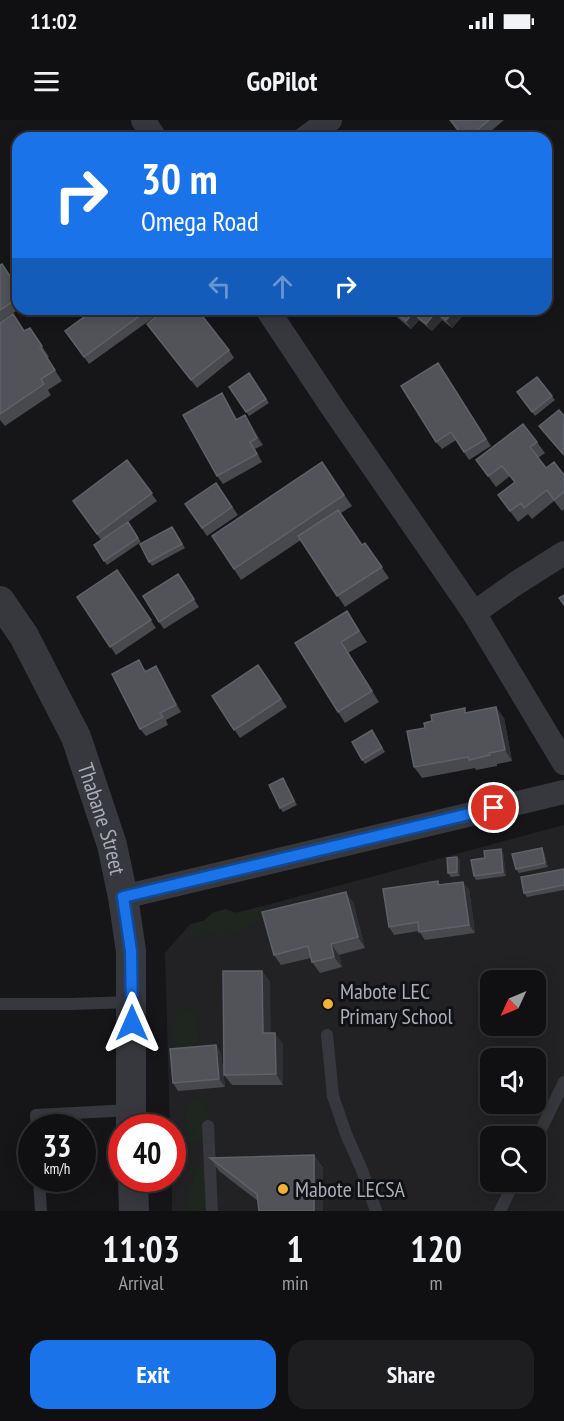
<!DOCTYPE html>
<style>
:root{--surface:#101012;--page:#1e1e20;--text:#f1f3f6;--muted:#9c9d9f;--line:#303032;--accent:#1a73e8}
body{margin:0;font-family:"PT Sans Narrow",sans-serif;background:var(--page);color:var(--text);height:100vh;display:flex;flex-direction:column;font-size:22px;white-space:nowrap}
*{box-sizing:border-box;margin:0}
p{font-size:20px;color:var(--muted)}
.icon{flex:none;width:33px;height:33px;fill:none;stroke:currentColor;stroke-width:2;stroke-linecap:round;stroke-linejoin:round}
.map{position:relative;height:1091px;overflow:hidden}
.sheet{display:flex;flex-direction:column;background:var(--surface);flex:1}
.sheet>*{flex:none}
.guide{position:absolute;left:12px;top:12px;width:540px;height:183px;border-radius:18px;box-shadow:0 3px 15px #0003,0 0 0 2px var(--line);background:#1a73e8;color:#fff;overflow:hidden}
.needle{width:39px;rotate:226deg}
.controls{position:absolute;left:480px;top:850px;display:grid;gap:12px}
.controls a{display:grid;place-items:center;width:66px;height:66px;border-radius:12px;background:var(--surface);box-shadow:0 3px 15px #0003,0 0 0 2px var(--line);font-size:30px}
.speed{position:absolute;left:18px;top:994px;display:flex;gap:12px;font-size:30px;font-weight:700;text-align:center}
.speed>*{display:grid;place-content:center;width:78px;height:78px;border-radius:50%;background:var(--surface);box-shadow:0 3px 15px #0003,0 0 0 2px var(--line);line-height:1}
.speed small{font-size:15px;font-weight:400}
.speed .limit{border:9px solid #d22;background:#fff;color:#111}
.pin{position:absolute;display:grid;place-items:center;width:51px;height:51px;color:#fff;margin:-26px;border:3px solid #fff;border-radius:50%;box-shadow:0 2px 6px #0007}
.me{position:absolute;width:66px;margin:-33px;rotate:0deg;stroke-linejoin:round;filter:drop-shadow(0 0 4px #0008)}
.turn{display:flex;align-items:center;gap:21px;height:126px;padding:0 30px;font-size:27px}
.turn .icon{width:78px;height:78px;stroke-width:2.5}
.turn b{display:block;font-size:42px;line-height:51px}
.lanes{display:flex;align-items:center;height:57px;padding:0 30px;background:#0003;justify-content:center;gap:30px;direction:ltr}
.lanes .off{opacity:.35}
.eta{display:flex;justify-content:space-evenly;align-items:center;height:102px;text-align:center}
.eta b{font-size:36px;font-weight:600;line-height:42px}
.primary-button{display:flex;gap:12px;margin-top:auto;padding:12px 30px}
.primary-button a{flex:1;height:69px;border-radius:18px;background:var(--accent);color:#fff;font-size:24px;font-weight:600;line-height:69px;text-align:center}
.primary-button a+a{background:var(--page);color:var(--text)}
.status{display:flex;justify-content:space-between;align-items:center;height:42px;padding:0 30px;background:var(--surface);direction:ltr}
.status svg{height:16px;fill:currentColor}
header{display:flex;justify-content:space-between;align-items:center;height:78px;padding:0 30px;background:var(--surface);font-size:27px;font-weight:600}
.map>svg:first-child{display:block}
</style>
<div class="status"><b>11:02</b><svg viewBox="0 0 49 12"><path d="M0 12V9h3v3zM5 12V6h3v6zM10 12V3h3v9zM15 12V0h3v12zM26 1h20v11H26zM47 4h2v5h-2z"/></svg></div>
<header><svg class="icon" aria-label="menu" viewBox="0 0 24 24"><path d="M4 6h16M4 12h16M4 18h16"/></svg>GoPilot<svg class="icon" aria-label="search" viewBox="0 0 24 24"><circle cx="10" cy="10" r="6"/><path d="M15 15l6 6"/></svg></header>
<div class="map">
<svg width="564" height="1091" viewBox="0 0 564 1091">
<rect width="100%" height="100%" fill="#161618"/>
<path fill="#222225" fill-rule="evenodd" d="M564 705V1091H172V1008H170L165 833 190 804 259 787ZM490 861H536V906H490ZM490 939H536V984H490ZM490 1017H536V1062H490Z"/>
<path fill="#1e261f" d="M259 787 265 793 263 798C238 808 239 821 207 813L200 818 190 812 196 803 205 800 212 793 225 789 237 793Z
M178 888 193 890C200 904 201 913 195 928L176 929C171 912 171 904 178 888Z
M202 977C204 982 207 987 208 992 208 996 203 1015 201 1021L191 1025 183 1002 190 980Z
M204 1044 213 1091H187L186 1080 190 1071 195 1048Z"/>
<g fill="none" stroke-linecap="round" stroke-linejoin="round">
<path stroke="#37383d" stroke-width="12" d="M0 884H72L131 882
M327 915 333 976 346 1014 362 1050 376 1091
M208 1006 212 1091
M37 1008 36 995 131 990
M536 1020 564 962
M39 1059 41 1091
M500 1091 514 1062"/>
<path stroke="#37383d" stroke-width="24" d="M143 0 155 18
M305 18 330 0
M267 189 332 287 474 493 564 643
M474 493 515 464 564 433
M123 777 564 672"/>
<g stroke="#37383d" stroke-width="30">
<path id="s1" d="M0 481 24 516 76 617 112 725 123 777 131 831V1008"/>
<path d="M133 1059 134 1091"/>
</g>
</g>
<path fill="#47494d" d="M450 0H504L483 18H464L455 8Z
M0 145 18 167V189H19L0 202Z
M95 189H185L190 195 229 230 234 238 197 268 147 204 164 190 89 244 65 211Z
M389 189H465L467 191 452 208 442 200 432 211 419 200 411 209 391 192Z
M0 203 25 211 30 208 49 237 47 238 62 261 48 270 51 275 5 306 0 300Z
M438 243 491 326 469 340 456 320 442 329 436 322Z
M249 253 269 283 249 296 229 267Z
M537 257 555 280 535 296 517 272Z
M222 273 237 299 245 295 263 325 255 329 262 342 223 364 217 356Z
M537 322 545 333 538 338 546 348 564 355V389L562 391 554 381 532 399 528 394 518 402 498 375 515 363 510 356 496 367 476 340Z
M127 340 157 381 128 402 141 422 107 445 94 425 101 420 73 381Z
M322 342 352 386 341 393 362 425 365 423 389 458 345 487 301 420 241 460 212 416Z
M216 363 238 395 207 416 185 384Z
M175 411 185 428 152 446 149 442Z
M117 450 156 508 116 535 77 477Z
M178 454 199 487 164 509 159 502Z
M354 502 367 522 348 533 379 582 345 603 295 523Z
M258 545 287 587 240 618 212 576Z
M156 546 161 554 181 592 166 600 168 605 146 616 140 609 145 548 146 551Z
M468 592 504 598 512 641 497 644V646L476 650 475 648 422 658 414 647 425 608Z
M372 610 385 632 365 644 362 640Z
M283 658 297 685 283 692 280 688Z
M501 729 503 733 506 756 476 760 474 756 485 738Z
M544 732 548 747 519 753 516 749Z
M457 737 460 741V756L451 757 448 753Z
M564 749V770L527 777 524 773Z
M438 761 440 765 469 769 475 813 425 820 419 811 394 815 389 807Z
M353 782 365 828 339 835 342 847 320 853 312 842 311 838 281 845 274 835Z
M262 851 270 862V913L283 924V965H232L224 955Z
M216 925 221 933 225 967 178 971 173 963Z
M314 1035 323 1048 258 1081 219 1051 210 1038Z"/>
<path fill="#2f3033" d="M456 189H465L467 191 452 208 446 200Z
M436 192 442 200 432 211 426 204Z
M413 193 419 200 411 209 406 201Z
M222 273 227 281 242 308 236 300Z
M245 295 250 303 263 325 257 318Z
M156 546 161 554 181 592 176 585Z
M496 587 504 598 512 641 505 630Z
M542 728 544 732 548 747 545 743Z
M501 729 503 733 506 756 503 752Z
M457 737 460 741V756L457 752Z
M463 762 469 769 475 813 469 805Z
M346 772 353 782 365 828 358 817Z
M331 824 339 835 342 847 334 837Z
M262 851 270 862 271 924 263 913Z
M275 913 283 924V965L276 954Z
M216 925 221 933 225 967 219 959Z
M314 1035 323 1048V1091H314Z"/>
<path fill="#525359" stroke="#5f6168" stroke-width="1.5" d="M450 0H489L468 18H465Z
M2 144 18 168V178L0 190V145Z
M95 189H149L84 237 65 211Z
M165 189H185L190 195 197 189 229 230 191 260 147 204Z
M391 189H456L446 200 436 192 426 204 413 193 406 201Z
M13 194 24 211 30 208 42 226 40 227 55 250 41 259 44 264 0 294V203Z
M438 243 486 319 464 332 451 312 436 322 401 266Z
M249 253 266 279 246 292 229 267Z
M537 257 552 276 532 292 517 272Z
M222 273 236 300 245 295 257 318 250 322 257 334 217 356 183 295Z
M559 290 564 296 563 334 539 306Z
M523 304 537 322 530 327 546 348 554 342 564 355V372L554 380 547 370 524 388 521 383 510 391 498 375 515 362 502 346 488 356 476 340Z
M127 340 152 373 97 414 73 381Z
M322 342 344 375 234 449 212 416Z
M216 363 232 387 202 408 185 384Z
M338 390 362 425 365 423 382 447 337 476 298 416Z
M128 402 138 418 104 441 94 425Z
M172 407 182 424 149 442 140 424Z
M117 450 151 500 110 527 77 477Z
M178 454 194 479 159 502 143 476Z
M564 475V485L559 478Z
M347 491 359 511 341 522 372 571 338 592 295 523Z
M139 540 145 552 156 546 176 585 160 593 163 597 140 609 112 554Z
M258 545 281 579 234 610 212 576Z
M496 587 505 630 489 633 490 635 469 640 468 637 414 647 407 611 425 608 424 603 432 601 431 595 465 588V593Z
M372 610 382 628 362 640 352 622Z
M283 658 294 681 280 688 269 665Z
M542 728 545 743 516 749 512 734Z
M501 729 503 752 474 756 471 740 485 738 484 731Z
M457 737V752L448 753 447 738Z
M564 749V765L524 773 521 757Z
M438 761V765L463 762 469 805 419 812 418 802 389 807 383 769Z
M346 772 358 817 331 824 334 837 312 842 308 826 274 835 262 792Z
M223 851H262L263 913H275L276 954 224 955Z
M216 925 219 959 173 963 170 929Z
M314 1035V1091H259L257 1074 210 1038Z"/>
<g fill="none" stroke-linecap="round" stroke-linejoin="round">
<g stroke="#114b97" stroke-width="15">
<path id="route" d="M132 903 131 831 123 777 494 688"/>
</g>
<use href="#route" stroke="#1a73e8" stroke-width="10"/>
</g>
<g fill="#f2b134" stroke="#111113" stroke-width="2">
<circle cx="328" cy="884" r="6"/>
<circle cx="283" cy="1069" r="6"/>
</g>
<g text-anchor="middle" stroke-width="6" stroke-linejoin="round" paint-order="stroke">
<g font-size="22" fill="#a8adb8" stroke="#111113">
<text dy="8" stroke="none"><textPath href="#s1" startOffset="242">Thabane Street</textPath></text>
</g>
<g font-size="22" fill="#a8adb8" stroke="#111113" text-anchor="start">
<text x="340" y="879">Mabote LEC<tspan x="340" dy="25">Primary School</tspan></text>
<text x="295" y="1077">Mabote LECSA</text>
</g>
</g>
</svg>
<div class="controls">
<a><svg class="needle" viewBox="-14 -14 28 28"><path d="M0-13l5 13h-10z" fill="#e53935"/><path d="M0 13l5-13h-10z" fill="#9c9d9f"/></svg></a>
<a><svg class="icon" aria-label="sound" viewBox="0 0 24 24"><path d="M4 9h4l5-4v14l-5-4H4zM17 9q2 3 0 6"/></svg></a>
<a><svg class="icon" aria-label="search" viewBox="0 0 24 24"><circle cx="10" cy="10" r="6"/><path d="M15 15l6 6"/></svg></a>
</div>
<div class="speed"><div>33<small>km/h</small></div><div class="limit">40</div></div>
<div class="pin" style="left:494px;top:688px;background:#d93025"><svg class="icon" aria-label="arrive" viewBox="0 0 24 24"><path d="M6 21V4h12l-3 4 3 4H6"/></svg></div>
<svg class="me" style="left:132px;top:903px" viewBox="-20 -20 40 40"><path d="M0-17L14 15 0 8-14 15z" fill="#1a73e8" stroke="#fff" stroke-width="4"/></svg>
<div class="guide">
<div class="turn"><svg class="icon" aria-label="right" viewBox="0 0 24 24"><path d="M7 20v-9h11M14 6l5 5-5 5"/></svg><div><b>30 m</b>Omega Road</div></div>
<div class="lanes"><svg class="icon off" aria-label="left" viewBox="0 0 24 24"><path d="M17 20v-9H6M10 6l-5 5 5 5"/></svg><svg class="icon off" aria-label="ahead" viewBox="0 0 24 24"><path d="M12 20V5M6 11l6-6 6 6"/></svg><svg class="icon" aria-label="right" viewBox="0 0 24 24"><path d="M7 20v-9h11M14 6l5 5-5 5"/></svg></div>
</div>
</div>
<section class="sheet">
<div class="eta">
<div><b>11:03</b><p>Arrival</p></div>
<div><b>1</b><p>min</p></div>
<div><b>120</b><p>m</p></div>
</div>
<div class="primary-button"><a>Exit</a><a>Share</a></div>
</section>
